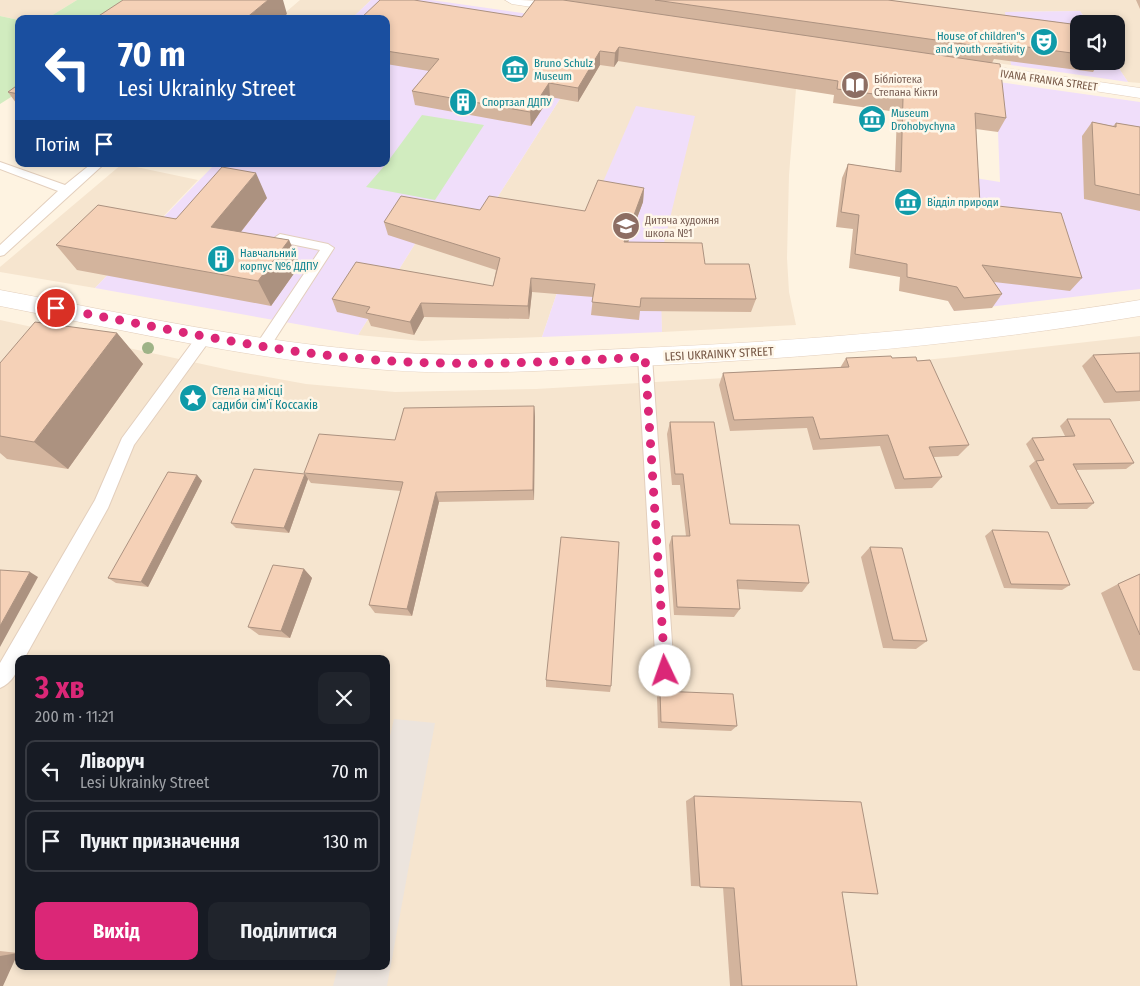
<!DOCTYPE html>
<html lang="uk">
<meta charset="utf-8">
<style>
:root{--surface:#171b24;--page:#20242c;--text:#f1f3f6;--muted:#9ea1a6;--line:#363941;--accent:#db2777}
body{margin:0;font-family:"Fira Sans Condensed",sans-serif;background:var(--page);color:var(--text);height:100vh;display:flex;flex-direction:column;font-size:19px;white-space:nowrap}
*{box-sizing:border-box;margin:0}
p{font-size:16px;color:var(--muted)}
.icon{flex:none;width:28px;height:28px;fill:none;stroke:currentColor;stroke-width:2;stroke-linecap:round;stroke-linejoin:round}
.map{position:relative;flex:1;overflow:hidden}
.drawer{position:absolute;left:15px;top:655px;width:375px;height:315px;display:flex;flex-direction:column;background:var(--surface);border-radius:10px;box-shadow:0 2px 8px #0003}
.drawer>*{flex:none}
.banner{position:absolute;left:15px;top:15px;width:375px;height:152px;border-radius:10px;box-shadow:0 2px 8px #0003;background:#1a4fa0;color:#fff;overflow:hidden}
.controls{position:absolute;left:1070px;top:15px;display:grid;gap:10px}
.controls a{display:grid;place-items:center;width:55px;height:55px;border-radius:10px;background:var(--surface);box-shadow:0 2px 8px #0003;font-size:25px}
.pin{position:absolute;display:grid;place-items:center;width:42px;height:42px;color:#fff;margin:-21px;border:2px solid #fff;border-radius:50%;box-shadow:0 1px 5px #0007}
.me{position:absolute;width:55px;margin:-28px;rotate:357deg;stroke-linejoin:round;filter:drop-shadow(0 0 4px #0008)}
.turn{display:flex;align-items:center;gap:18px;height:105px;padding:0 20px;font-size:22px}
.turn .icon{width:65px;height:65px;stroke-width:2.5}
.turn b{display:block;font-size:35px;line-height:42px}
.then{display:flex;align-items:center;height:48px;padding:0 20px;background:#0003;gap:10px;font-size:19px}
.round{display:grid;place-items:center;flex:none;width:52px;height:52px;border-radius:10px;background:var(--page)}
.head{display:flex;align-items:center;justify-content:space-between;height:85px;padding:0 20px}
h1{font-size:30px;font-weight:700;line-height:38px;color:var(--accent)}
.action{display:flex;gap:10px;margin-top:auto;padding:10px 20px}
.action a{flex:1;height:58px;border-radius:10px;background:var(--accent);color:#fff;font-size:20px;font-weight:700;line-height:58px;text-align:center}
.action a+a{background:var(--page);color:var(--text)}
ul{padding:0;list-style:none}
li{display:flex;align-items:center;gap:15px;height:62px;margin:0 10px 8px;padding:0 10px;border:2px solid var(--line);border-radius:10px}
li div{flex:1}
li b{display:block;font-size:19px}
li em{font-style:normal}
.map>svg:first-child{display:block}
</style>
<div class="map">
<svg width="1140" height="986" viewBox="0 0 1140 986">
<rect width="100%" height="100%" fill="#fef3e1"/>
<path fill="#f6e5cf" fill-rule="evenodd" d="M0 0H77L46 19 19 20 0 16Z
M300 0H371L351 19 279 18Z
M722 0H1140V83L1128 82 1114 61H1116V24H1089L1080 11 1006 12 1011 65 826 39Z
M607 25 805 54 796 89 789 175 787 258 789 292 796 325 662 332 659 275 564 272 542 337 422 341 358 335 433 215 490 209Z
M122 164 198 180 95 288 0 272V267Z
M0 320 234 371 306 384 395 392 536 389 759 376 955 357 1140 336V986H0ZM19 659H386V966H19Z"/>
<path fill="#ece4dd" d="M394 719 435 723 387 986H333L338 966H386V753Z"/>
<path fill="#f0defa" d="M371 0H431L607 25 490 209 433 215 358 335 95 288 215 164H386V19H351Z
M1080 11 1089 24H1079V61H1114L1128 82 1011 65 1005 12Z
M992 81 1140 102V289L954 311 938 283 937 172 1000 182 998 132Z
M636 106 695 116 660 259 662 332 542 337 564 272Z"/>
<path fill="#d1ecbf" d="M77 0H154L129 19H46Z
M0 16 19 20V92L0 104Z
M422 115 484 125 435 200 366 187 386 164Z"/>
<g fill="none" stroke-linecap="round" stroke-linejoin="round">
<g stroke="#e3cfbd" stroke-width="2">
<path id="service" d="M0 162 65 185 91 164H104L4 255 0 256V245L58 191 0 169Z
M280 234 328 244 334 248 268 350 263 351 256 346 258 342 320 250 276 241 274 238Z
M205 331 212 336 210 340 134 445 108 508 24 659H19C19 671 12 683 0 688V663L95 500 122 438 200 332Z
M645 352 650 353 652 357 674 671 672 678 665 680 658 678 656 671 638 357 640 353Z"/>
</g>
<g stroke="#e3cfbd" stroke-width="1">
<path id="minor" d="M505 0C519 0 569 0 577 9L570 13 512 4Z
M963 62 1140 88V98L957 70 955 67Z"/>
</g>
<g stroke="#e3cfbd" stroke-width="1">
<path id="tertiary" d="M0 290C128 314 257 343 387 352 472 358 556 352 641 348 808 341 974 327 1140 300V316C974 344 808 358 641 366 556 370 471 376 387 370 257 361 128 331 0 306Z"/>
</g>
<use href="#service" fill="#fff" fill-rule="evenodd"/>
<use href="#minor" fill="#fff" fill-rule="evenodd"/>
<use href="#tertiary" fill="#fff" fill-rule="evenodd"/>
</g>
<circle fill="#9eb387" cx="148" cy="348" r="6"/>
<path fill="#d3b49d" d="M535 0H888L1079 25V61H1100L1093 72 994 59 992 63 1006 118 998 132 976 129 980 204 1082 278 1070 291 994 282 1002 294 992 308 954 311 948 301 899 291 900 277 849 268 853 229 836 227 842 178 848 164 895 171 897 112 833 103 834 95 618 61 614 67 600 65 578 102 550 97 531 126 415 105 412 91 429 71 386 64V19L522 17Z
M1136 0H1140V9Z
M19 84V107L8 92Z
M1092 122 1113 126 1116 123 1140 127V211L1084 199 1082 136Z
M644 188 643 202 628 242 705 264 756 299 751 312 640 311 639 320 591 315 593 297 532 292 529 319 424 317 414 335 371 326 368 319 337 312 332 299 493 286 496 270 388 235 384 222 480 210 585 211Z
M267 198 241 232 289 240 300 265 271 306 77 270 56 245Z
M117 333 143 364 68 469 7 459 0 453V363Z
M1140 353V401L1104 403 1082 366 1093 355Z
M846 358H892L917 361 969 445 958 456 934 457 942 477 932 488 895 489 880 446 813 450 807 428 730 431 719 385 723 373 840 368Z
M534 406 535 417 534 500 439 502 412 616 375 613 369 605 401 491 311 483 308 479 289 533 236 528 231 523 305 474 395 440Z
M1067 419 1134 463 1126 469 1076 470 1094 503 1087 509H1051L1029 466 1035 461 1026 444 1032 438 1065 436 1060 426Z
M670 422 730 524 809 583 802 592 738 589 740 609 734 617 674 615 669 545 672 536H686L680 485H672L667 434Z
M197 475 202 481 148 587 116 583 108 578Z
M992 530 1070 585 1062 590 1004 588 985 536Z
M870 547 927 641 916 649 883 648 861 557Z
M304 569 312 578 290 638 259 635 248 627Z
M1140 574V671L1133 670 1101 593 1118 584Z
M546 680 611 686 610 692 546 687Z
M660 691 737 726 731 731 658 728 657 697Z
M694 796 842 892 857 986H730L723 887 691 886 686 801Z
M0 951 18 953 0 986Z"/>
<path fill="#ac9280" d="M268 0H283L287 14 281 19H245Z
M619 47 618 61 614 67 615 53Z
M600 51V65L578 102V88Z
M549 83 550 97 531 126 530 112Z
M256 173 267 198 225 252 211 227Z
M644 188 643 202 623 256 624 242Z
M289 240 300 265 271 306 258 281Z
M531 278 532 292 529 319 528 306Z
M421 303 424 317 414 335 410 322Z
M117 333 143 364 68 469 34 442Z
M534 406 535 417 534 500 533 490Z
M305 474 308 479 289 533 284 528Z
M197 475 202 481 148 587 141 582Z
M436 492 439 502 412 616 407 609Z
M304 569 312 578 290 638 281 631Z
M30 572 38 577 0 647V626Z
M18 953 3 986H0V956Z"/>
<path fill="#f5d1b7" stroke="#ac9280" d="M123 0H268L245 19H94Z
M380 0H414L522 17 535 0H563L1000 64 1006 118 975 113 980 204 1061 213 1082 278 982 265 1002 294 964 298 957 287 907 277V264L855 254 859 215 841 212 848 164 901 172 903 98 837 89 838 81 619 47 615 53 600 51 578 88 549 83 530 112 412 91 439 59 386 51V19H360Z
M655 0H888L1079 25V54L998 43 999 49Z
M19 84V94L8 92Z
M1092 122 1116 127V123L1140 127V195L1095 185Z
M222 167 256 173 211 227 289 240 258 281 56 245 98 205 176 219Z
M598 180 644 188 624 242 702 243 705 264H749L756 299 641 298 640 307 592 302 595 284 531 278 528 306 421 303 410 322 366 313 370 307 332 299 356 262 493 286 500 258 384 222 401 196 480 210 489 196 585 211Z
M35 322 117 333 34 442 0 436V363Z
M1140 353V391L1116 392 1093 355Z
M891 356 892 358 916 357 917 361 930 360 969 445 929 447 942 477 904 479 888 435 820 439 813 417 734 420 723 373 849 367 846 358Z
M534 406 533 490 436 492 407 609 369 605 403 482 304 473 319 434 395 440 404 408Z
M1067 419H1110L1134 463 1073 464 1094 503 1058 504 1036 461 1044 460 1032 438 1075 436Z
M670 422H714L730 524 799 525 809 583 737 580 740 609 677 607 672 536H690L683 474H675Z
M254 469 305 474 284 528 231 523Z
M168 472 197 475 141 582 108 578Z
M992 530 1048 532 1070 585 1011 584Z
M561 537 619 542 611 686 546 680Z
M870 547 902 548 927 641 893 640Z
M273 565 304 569 281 631 248 627Z
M0 570 30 572 0 626Z
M1140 574V635L1118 584Z
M660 691 733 694 737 726 661 722Z
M694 796 861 802 878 894 842 892 857 986H742L734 888 700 887Z"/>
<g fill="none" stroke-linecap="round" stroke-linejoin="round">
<path stroke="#db2777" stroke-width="9" stroke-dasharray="0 16.2" d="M56 308C155 326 254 349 354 358 451 368 548 362 645 357L665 671"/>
</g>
<defs>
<g id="theatre-disc" transform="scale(1.4375)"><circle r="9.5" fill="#0f9aa8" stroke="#fff7e9"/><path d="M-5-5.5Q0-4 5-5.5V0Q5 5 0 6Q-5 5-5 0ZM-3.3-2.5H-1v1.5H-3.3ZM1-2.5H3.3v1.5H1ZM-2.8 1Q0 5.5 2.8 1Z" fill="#fff"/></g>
<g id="museum-disc" transform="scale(1.4375)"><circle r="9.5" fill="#0f9aa8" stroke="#fff7e9"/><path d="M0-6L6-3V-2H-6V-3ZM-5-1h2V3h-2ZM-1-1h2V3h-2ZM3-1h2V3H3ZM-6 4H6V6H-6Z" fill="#fff"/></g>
<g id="library-disc" transform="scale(1.4375)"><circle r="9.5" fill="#8d6e63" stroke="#fff7e9"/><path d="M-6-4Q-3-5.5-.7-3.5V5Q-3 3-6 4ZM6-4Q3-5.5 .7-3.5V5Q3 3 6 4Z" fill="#fff"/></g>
<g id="building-disc" transform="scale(1.4375)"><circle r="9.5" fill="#0f9aa8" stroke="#fff7e9"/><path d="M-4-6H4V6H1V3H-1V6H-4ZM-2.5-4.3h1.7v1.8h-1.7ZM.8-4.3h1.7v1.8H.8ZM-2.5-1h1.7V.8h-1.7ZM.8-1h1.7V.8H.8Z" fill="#fff"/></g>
<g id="school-disc" transform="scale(1.4375)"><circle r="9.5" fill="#8d6e63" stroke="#fff7e9"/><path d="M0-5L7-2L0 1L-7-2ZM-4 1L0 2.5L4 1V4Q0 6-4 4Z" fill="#fff"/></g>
<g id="sight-disc" transform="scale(1.4375)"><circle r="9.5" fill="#0f9aa8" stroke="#fff7e9"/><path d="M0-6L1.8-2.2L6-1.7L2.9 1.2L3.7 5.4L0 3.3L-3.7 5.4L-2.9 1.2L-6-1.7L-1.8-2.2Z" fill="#fff"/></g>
</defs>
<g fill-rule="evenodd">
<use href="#theatre-disc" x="1044" y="42"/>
<use href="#museum-disc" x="515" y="69"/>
<use href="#library-disc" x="855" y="85"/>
<use href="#building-disc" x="463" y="102"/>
<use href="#museum-disc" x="872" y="119"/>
<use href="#museum-disc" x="908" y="202"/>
<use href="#school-disc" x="626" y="226"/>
<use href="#building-disc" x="221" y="259"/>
<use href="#sight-disc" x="193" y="398"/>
</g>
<g text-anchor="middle" stroke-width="5" stroke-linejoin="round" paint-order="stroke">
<g font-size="11" fill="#0d838f" stroke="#fff7e9" text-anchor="start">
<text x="1025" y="40" text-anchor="end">House of children"s<tspan x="1025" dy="13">and youth creativity</tspan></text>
<text x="534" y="67">Bruno Schulz<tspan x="534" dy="13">Museum</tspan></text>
<text x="482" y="106">Спортзал ДДПУ</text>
<text x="891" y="117">Museum<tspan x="891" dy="13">Drohobychyna</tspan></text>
<text x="927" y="206">Відділ природи</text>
<text x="240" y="257">Навчальний<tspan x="240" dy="13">корпус №6 ДДПУ</tspan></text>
</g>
<g font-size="11" fill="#785e54" stroke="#fff7e9" text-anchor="start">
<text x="874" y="83">Бібліотека<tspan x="874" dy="13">Степана Кікти</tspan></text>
<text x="645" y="224">Дитяча художня<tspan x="645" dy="13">школа №1</tspan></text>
</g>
<g font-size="11" fill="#775846" stroke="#fff7e9">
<text transform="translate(1049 80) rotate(8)" y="4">IVANA FRANKA STREET</text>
</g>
<g font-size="12" fill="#775846" stroke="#fff7e9">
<text transform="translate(719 354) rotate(-3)" y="4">LESI UKRAINKY STREET</text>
</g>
<g font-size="12" fill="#0d838f" stroke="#fff7e9" text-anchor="start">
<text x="212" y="395">Стела на місці<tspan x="212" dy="14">садиби сім'ї Коссаків</tspan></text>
</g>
</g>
</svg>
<div class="controls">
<a><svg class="icon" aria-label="sound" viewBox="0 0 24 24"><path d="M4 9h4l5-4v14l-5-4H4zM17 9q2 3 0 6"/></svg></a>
</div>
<div class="pin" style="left:56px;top:308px;background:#d93025"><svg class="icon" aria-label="arrive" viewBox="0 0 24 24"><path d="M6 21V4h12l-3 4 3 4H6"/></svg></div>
<svg class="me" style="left:665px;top:671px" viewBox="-20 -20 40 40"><circle r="19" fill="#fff"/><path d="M0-13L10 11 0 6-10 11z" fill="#db2777"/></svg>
<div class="banner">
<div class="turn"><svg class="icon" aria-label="left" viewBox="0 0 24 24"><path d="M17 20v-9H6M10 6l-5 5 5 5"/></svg><div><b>70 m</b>Lesi Ukrainky Street</div></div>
<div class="then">Потім<svg class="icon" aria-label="arrive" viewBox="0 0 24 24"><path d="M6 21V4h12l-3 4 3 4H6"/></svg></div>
</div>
<section class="drawer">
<div class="head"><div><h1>3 хв</h1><p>200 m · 11:21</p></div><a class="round"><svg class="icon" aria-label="close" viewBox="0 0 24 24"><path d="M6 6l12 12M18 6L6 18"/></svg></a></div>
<ul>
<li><svg class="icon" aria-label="left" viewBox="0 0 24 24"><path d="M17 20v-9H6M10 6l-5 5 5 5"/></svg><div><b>Ліворуч</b><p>Lesi Ukrainky Street</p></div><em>70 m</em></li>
<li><svg class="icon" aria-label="arrive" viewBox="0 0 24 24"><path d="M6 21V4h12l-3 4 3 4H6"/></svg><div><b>Пункт призначення</b></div><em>130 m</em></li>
</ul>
<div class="action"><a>Вихід</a><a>Поділитися</a></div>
</section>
</div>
